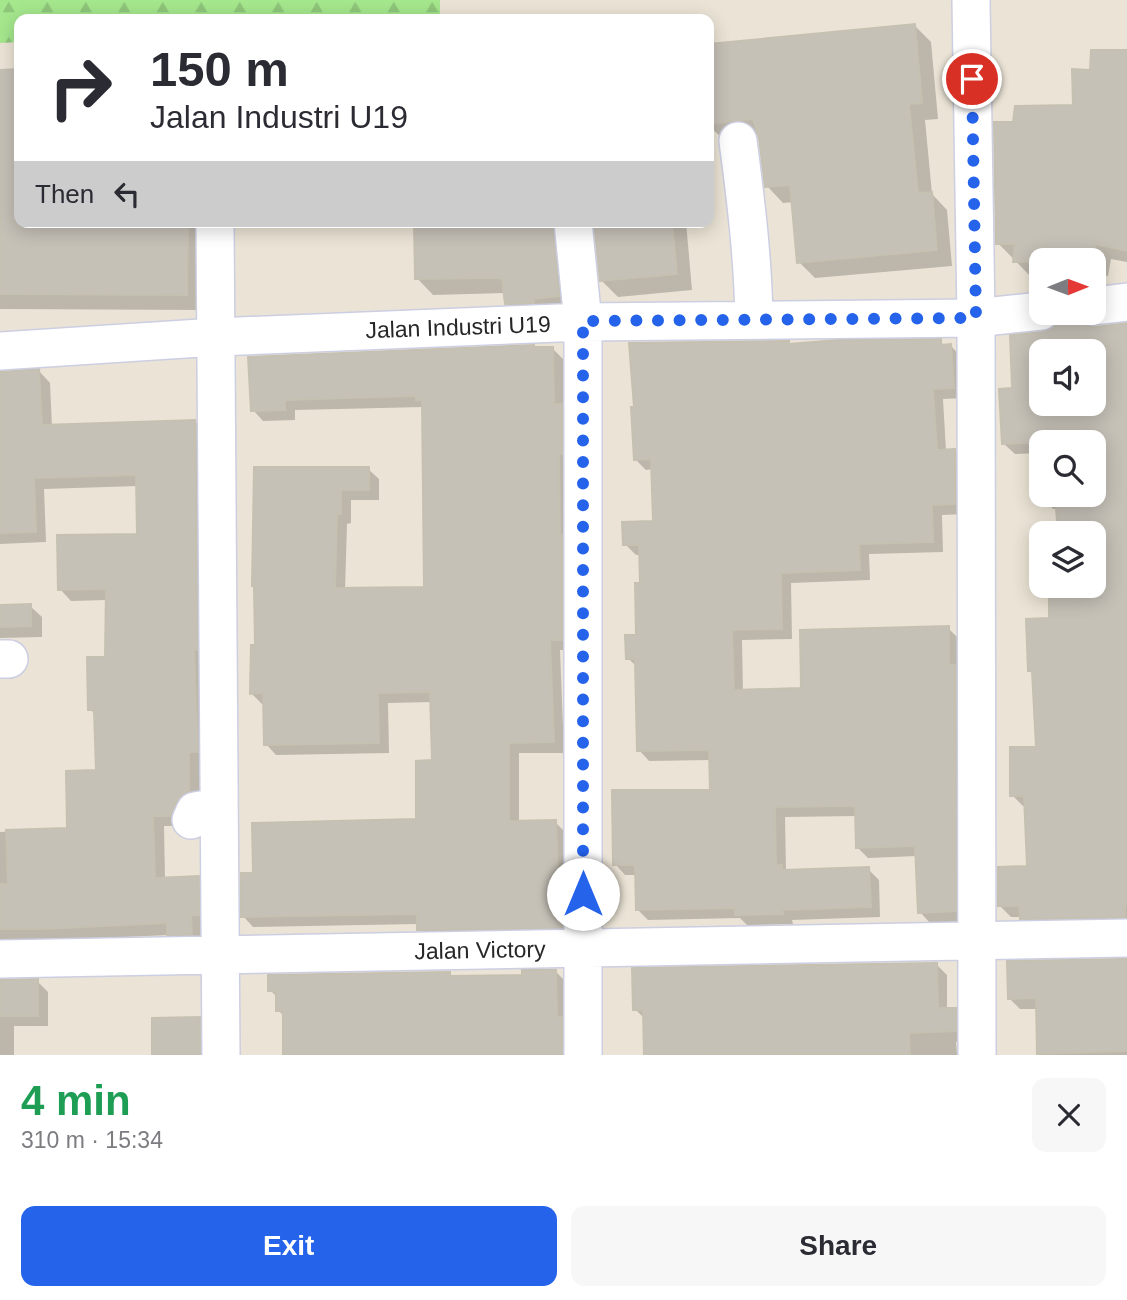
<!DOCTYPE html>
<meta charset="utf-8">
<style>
:root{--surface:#fff;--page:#f7f7f7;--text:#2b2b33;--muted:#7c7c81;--accent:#2563eb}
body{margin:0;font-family:Helvetica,sans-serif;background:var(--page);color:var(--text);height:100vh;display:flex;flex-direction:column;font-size:26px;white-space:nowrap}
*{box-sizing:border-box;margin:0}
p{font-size:23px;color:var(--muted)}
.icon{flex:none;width:38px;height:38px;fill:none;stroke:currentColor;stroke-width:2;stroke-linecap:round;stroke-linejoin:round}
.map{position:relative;height:1055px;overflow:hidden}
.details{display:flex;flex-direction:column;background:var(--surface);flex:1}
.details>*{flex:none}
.guide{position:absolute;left:14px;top:14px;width:700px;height:214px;border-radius:14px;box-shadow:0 4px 18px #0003;background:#fff;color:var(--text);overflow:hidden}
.needle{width:46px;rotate:89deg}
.tools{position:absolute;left:1029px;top:248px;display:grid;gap:14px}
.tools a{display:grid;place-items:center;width:77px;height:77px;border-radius:14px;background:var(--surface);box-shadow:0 4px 18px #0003;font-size:35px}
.pin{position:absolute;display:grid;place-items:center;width:60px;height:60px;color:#fff;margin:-30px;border:4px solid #fff;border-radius:50%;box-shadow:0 2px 7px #0007}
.me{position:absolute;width:77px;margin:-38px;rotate:0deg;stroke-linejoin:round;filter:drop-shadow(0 0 5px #0008)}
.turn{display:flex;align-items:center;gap:24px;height:147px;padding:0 21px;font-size:32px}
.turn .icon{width:91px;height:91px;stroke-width:2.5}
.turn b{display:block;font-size:49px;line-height:60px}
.then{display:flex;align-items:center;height:66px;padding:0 21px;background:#0003;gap:14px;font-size:26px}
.round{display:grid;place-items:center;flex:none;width:74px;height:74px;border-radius:14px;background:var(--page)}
.headline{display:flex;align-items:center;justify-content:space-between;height:119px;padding:0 21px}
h1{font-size:42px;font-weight:600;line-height:52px;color:#1e9e55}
.primary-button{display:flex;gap:14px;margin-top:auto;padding:14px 21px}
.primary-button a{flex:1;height:80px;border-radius:14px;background:var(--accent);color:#fff;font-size:28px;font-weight:600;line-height:80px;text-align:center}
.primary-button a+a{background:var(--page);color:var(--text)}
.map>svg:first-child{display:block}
</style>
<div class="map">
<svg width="1127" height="1055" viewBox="0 0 1127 1055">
<defs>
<pattern id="forest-firs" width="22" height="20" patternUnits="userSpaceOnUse" patternTransform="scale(1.75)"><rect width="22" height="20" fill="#a5e78d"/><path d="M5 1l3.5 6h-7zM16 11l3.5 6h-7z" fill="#8ec67a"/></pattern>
</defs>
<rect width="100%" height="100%" fill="#ebe4d6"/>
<path fill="url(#forest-firs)" d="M0 0H440V19H19V42L0 43Z"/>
<path fill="#0003" fill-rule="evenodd" d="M914 25 931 42 938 119 925 120 932 194 947 210 952 266 815 278 799 262 794 202 783 203 767 186 760 136 723 139 709 126V45Z
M1127 51V262L1111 259 1108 276H1094V261H1041V277H1031L998 243 1015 124 1075 107 1092 72Z
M0 71H19V222H203V310L0 309Z
M416 222H576L575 312 523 320 506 303 505 293 433 295 417 278Z
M596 222H686L692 290 618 297 602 281Z
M1127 324V928L1033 929 1021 917H1011L1000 906 1028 868 1026 806H1023L1012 795 1038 749 1034 674 1030 671 1051 620 1094 586V534L1058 509H1053L1042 495H1094V443H1041V484L1040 453 1015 454 1003 443 1014 390 1012 337ZM1041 352H1094V404H1041Z
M940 341 945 346H951L961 357 964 398 943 399 946 451 954 450 965 461V514L942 515 943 552 869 554 870 580 791 583 792 639 742 640 743 692 803 690 948 628 959 639 966 921 930 923 920 912 917 856 868 858 857 847V816L785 817 786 872 868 869 879 880 880 917 792 920 793 924 747 925 740 918 648 920 637 909V875H625L615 864 712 791 711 760 649 761 639 750 637 667 628 658 638 636 641 555H636L625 544 655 523 653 469 646 470 635 459 788 343 791 345Z
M552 348 563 359V408L572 417V650H560L564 753H519V823L555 822 566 833 572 938 429 940 419 929 418 924 253 927 243 916 255 875 417 820 433 762 432 702 388 703 389 753 276 755 266 744 265 704H262L251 693 257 647 256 469H368L379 479V500H351V523L347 524 345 590 426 588 424 407 295 410V420L263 421 253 410 250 358Z
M39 371 50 383 52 427 195 421 206 433 209 763H200V803L182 826H164L165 879 198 878 209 890 202 945 180 946 169 935 56 940H0V832L69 829 98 772 96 715 90 709 107 659V600L71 601 60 589 138 535V486L44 489 46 542 0 544V374Z
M30 606 42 617V637L0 638V607Z
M1127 961V1055H1039L1038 1009H1020L1009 998Z
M936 964 947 975V1010L955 1009 966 1020V1041L956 1042 957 1055H645V1019L635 1009Z
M555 971 566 982 572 1055H285V1017L278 1010V998L270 990 449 973 453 977 524 976Z
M37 981 48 992V1026H14V1055H0V982Z
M199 1019 210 1030V1055H154Z"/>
<path fill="#c6c1b7" stroke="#c6c0b1" stroke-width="2" fill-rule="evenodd" d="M915 24 922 103 909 104 918 193 932 192 937 250 797 263 790 185 765 187 759 138 753 119 709 124V44Z
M1091 50H1127V251L1095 244 1093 260 1013 262 1015 244H996L994 122H1013L1015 106 1073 105 1072 69 1090 70Z
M19 69V222H188L187 295 0 294V70Z
M414 222H552L559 296 534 299V303L505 304 502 278 415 279Z
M594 222H672L677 274 600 281Z
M1083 323 1096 327 1127 323V905H1125V917L1020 919 1019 906H998V867L1027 866 1024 796H1010V747H1036L1032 671H1028L1026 619 1049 618V586H1094V534H1058L1055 495H1094V440L1002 444 999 389 1012 388 1010 335 1043 332 1056 324ZM1041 352H1094V404H1041Z
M941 339V345L951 344 954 388 933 389 937 450 955 449V504L932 505 933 542 859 544 860 570 781 573 782 629 732 630 734 690 801 688 800 630 949 626V665H955L956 911 918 913 915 846 856 848 855 806 775 807 776 865H782V870L869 867 871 907 782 910 783 914 735 915V908L636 910 635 865H613L612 790H710L709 750 637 751 635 659H626L625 635H636L635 583H640L639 545H623L622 522 653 521 651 459 634 460 631 407H634L629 343 789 341V344L838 340Z
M534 345V347H553L554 404H562V454H559L560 535H562V640H550L554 742 509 743V821L556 820 558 878H562V928L417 930V914L241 917V873H253L252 823 416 819V761L432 760 430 692 378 693 379 743 264 745 263 693 250 694 251 645H255L254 586H252L254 467H369V490H341V514H337L335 588 424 587 422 400H416V396L285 400V410L251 411 248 357Z
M39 369 42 425 195 420 197 650H194L198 752H189V791L182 795 176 802 171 816H153L155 878 199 876V915H191L192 934 167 935V923L43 929H0V884H8L6 830 67 828 66 771 96 770 94 710H88L87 657H105L106 589 58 590 57 535 137 534 136 475 34 478 36 532 0 533V372Z
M31 604V626L0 627V605Z
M1127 959V1051L1037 1054 1036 998 1008 999 1007 961Z
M937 963 938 1008H956V1031L909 1033 910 1054 644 1055 643 1010H633L632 968Z
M522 970H556L557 1017H562V1055H283V1011H276V991H268V975L450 972V976L522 975Z
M38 979V1016H0V980Z
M200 1017V1055H152V1018Z"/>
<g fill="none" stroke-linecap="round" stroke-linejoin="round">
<g stroke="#cccee2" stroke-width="40">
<path id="minor" d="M971 0 976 318 977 1055
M738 141C746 201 753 259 754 320
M215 222 221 1055
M573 222 583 322V1055
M1094 306 1127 302
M0 351 216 337 583 322 976 318 1041 311
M0 659H9
M191 820 195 811 219 807
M0 959 1127 938"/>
</g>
<use href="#minor" stroke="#fff" stroke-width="37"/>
</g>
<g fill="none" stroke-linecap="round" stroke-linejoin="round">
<path stroke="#2563eb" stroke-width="12" stroke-dasharray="0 21.6" d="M583 894V321L976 318 972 79"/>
</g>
<g text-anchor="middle" stroke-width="5" stroke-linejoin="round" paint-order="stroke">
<g font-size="23" fill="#272727" stroke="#fff">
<text transform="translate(458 327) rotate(-2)" y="8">Jalan Industri U19</text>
<text transform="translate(480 950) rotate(-1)" y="8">Jalan Victory</text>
</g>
</g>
</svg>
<div class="tools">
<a><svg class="needle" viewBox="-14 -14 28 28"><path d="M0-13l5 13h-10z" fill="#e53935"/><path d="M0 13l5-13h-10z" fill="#7c7c81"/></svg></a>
<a><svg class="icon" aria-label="sound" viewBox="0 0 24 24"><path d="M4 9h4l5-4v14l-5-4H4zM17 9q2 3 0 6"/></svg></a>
<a><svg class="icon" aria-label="search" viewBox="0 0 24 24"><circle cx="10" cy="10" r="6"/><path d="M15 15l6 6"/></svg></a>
<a><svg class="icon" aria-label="layers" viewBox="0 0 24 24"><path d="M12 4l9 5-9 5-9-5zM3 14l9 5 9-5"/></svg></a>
</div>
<div class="pin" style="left:972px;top:79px;background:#d93025"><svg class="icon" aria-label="arrive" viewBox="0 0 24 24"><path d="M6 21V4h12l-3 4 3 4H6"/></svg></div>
<svg class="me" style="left:583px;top:894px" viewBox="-20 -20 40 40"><circle r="19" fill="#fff"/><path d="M0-13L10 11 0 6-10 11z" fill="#2563eb"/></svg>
<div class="guide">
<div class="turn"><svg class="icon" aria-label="right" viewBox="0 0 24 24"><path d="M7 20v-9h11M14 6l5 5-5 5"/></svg><div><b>150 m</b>Jalan Industri U19</div></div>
<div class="then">Then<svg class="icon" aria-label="left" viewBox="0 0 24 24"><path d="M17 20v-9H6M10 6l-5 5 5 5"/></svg></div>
</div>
</div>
<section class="details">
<div class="headline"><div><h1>4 min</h1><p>310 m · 15:34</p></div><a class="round"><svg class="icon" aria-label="close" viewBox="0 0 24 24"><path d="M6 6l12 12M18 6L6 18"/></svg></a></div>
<div class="primary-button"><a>Exit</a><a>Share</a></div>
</section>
